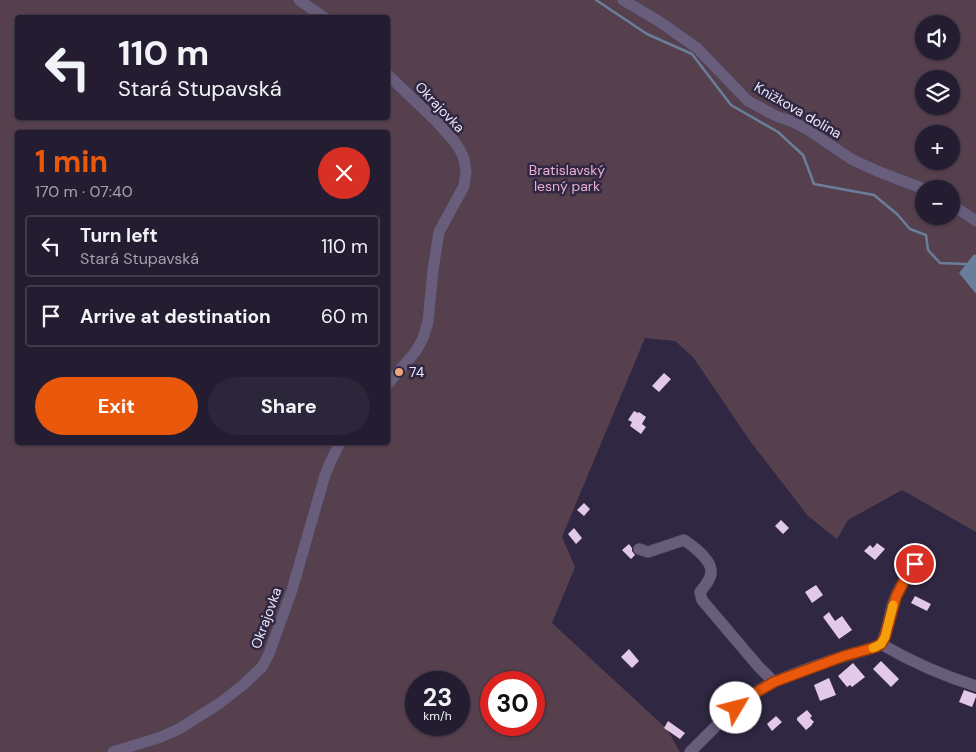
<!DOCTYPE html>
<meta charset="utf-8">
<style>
:root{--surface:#241d32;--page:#2c263a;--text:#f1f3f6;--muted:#a3a2ac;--line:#413b4d;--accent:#ea580c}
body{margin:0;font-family:"DM Sans",sans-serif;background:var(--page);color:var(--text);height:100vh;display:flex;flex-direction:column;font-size:19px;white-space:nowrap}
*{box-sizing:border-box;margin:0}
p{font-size:16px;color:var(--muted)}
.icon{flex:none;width:28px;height:28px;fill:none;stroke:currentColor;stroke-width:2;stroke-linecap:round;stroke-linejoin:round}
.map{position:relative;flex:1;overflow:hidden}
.drawer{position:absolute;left:15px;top:130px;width:375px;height:315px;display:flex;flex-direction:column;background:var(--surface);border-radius:5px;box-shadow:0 1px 4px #0004,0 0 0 1px var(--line)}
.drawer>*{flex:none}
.guide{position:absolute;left:15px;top:15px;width:375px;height:105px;border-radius:5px;box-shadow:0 1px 4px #0004,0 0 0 1px var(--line);background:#241d32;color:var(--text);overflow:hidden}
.controls{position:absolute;left:915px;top:15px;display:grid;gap:10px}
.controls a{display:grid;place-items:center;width:45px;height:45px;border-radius:50%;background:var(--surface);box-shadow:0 1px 4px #0004,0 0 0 1px var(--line);font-size:25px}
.speed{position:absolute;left:405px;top:671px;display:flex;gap:10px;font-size:25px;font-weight:700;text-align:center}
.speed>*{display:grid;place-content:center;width:65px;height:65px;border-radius:50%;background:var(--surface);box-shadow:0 1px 4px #0004,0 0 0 1px var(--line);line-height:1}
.speed small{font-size:12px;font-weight:400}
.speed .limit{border:8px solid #d22;background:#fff;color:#111}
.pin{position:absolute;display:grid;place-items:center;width:42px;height:42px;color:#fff;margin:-21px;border:2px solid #fff;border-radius:50%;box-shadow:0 1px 5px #0007}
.me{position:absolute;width:55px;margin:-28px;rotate:53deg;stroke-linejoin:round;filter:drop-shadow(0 0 4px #0008)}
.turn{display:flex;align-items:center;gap:18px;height:105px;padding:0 20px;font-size:22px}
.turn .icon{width:65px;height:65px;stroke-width:2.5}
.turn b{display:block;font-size:35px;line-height:42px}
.round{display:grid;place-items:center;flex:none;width:52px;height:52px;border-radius:26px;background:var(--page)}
.overview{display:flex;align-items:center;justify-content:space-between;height:85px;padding:0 20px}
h1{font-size:30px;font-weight:700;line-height:38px;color:var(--accent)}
.primary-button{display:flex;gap:10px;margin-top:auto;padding:10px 20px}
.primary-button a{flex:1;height:58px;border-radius:30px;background:var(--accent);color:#fff;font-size:20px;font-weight:700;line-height:58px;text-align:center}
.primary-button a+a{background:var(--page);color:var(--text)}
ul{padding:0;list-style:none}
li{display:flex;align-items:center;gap:15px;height:62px;margin:0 10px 8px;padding:0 10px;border:2px solid var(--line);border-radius:5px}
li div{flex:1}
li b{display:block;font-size:19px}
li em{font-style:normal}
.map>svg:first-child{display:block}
</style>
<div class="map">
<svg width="976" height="752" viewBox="0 0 976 752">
<rect width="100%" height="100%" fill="#302742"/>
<path fill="#57404d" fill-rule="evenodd" d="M0 0H976V255L974 254 959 273 976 294V532L902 490 848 520 837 539 808 516 750 441 693 357 675 341 645 338 562 537 575 567 552 623 667 729 680 752H0ZM18 18H388V118H18ZM924 24H951V51H924ZM924 79H951V106H924ZM18 132H388V442H18ZM924 134H951V161H924ZM924 189H951V216H924ZM416 682H459V725H416ZM491 682H534V725H491Z"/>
<path fill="#687e9a" d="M974 254 976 255V294L959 273Z"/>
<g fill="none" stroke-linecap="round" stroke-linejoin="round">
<path stroke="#687e9a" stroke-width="2.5" d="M596 0 647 34 692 54 731 105 778 132 803 155 814 184 874 195 897 214 910 229 926 235 928 250 940 263 966 264 969 266"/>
</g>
<path fill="#e3c9e8" d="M664 373 671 379 659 392 652 386Z
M634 411 638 413 639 412 646 417 642 424 646 427 641 434 630 426 632 422 628 420Z
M584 503 590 509 584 516 577 510Z
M781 520 789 528 783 534 775 526Z
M574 528 582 538 576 544 568 534Z
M877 543 885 549 875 560 864 551 870 545 873 548Z
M629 544 632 548V551L635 555 631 559 622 550Z
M816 585 823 595 812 603 805 592Z
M915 596 931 604 927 611 911 603Z
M829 612 835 621 842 616 852 630 839 639 823 617Z
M629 649 639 661 632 668 621 657Z
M881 661 899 679 891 687 873 669Z
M853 663 865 677 852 687 850 685 847 687 838 676Z
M829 678 836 695 820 701 814 685Z
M964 690 976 694V697L972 707 959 702Z
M807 710 812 716 810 718 814 722 812 724V725L806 730 797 720V718Z
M776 716 782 722 772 731 767 724Z
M668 721 685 733 680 739 664 728Z"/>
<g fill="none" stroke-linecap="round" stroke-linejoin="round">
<g stroke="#4b435a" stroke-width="12">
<path id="minor" d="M299 0 325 18
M623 0 660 22 697 48 748 101 778 117 791 121 810 131 851 159 877 171 924 189
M388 75 436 121 454 141 460 150 464 159 466 172 464 186 439 232 433 270 428 322 423 338 416 351 388 384
M951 204 976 221
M639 549 648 552 684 540C693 546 710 559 711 570 712 578 705 586 700 592L702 600 758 666 774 682
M881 644C910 661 944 676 976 686
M881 644C889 629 889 613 895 598 900 586 908 575 915 564
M113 752 161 737 179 729 220 703 243 685 262 667 269 654 292 590 325 475 330 463 340 442
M690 752C716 727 742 696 776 681 798 672 822 663 845 656 857 652 870 650 881 644"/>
</g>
<use href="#minor" stroke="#685e7c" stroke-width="11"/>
</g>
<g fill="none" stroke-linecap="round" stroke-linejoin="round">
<g stroke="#983908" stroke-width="12">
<path id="route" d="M736 708 757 692 774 682 844 656 876 647 881 644 885 637 896 597 904 581 915 564"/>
</g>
<use href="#route" stroke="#ea580c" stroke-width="9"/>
<path stroke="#f59e0b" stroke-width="9" d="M873 648 881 644 885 637 893 605"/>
</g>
<circle fill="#efa378" stroke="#302742" stroke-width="2" cx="399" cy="372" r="5"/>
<g text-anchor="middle" stroke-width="5" stroke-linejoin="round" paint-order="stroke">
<g font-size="14" fill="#ede8fa" stroke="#302742">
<text transform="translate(440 107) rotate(46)" y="5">Okrajovka</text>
<text transform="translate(798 110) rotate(30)" y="5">Knižkova dolina</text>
<text transform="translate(266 618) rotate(-70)" y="5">Okrajovka</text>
</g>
<g font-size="14" fill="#ebb1d3" stroke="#302742">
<text x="567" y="175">Bratislavský<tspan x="567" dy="16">lesný park</tspan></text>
</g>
<g font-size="14" fill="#ede8fa" stroke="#302742" text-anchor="start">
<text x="409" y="377">74</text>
</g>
</g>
</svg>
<div class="controls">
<a><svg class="icon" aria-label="sound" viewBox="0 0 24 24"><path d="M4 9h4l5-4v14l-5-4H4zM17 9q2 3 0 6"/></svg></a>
<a><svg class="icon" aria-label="layers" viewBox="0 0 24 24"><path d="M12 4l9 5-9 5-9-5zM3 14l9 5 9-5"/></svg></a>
<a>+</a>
<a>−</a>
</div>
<div class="speed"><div>23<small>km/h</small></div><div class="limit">30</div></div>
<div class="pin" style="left:915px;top:564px;background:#d93025"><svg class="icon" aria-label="arrive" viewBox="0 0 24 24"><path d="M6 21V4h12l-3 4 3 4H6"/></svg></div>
<svg class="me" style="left:736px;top:708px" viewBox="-20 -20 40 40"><circle r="19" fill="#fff"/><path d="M0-13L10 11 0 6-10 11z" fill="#ea580c"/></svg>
<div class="guide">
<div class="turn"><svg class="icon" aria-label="left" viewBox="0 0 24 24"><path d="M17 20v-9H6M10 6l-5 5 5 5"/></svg><div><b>110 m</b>Stará Stupavská</div></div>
</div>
<section class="drawer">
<div class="overview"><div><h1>1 min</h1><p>170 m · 07:40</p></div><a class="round" style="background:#d93025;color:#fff"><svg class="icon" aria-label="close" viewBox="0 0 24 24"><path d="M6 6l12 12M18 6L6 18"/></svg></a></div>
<ul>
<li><svg class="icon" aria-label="left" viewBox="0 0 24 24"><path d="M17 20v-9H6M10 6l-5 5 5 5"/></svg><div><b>Turn left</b><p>Stará Stupavská</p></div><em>110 m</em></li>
<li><svg class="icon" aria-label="arrive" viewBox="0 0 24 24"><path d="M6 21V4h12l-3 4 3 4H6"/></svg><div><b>Arrive at destination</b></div><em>60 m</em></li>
</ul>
<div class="primary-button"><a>Exit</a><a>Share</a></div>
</section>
</div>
